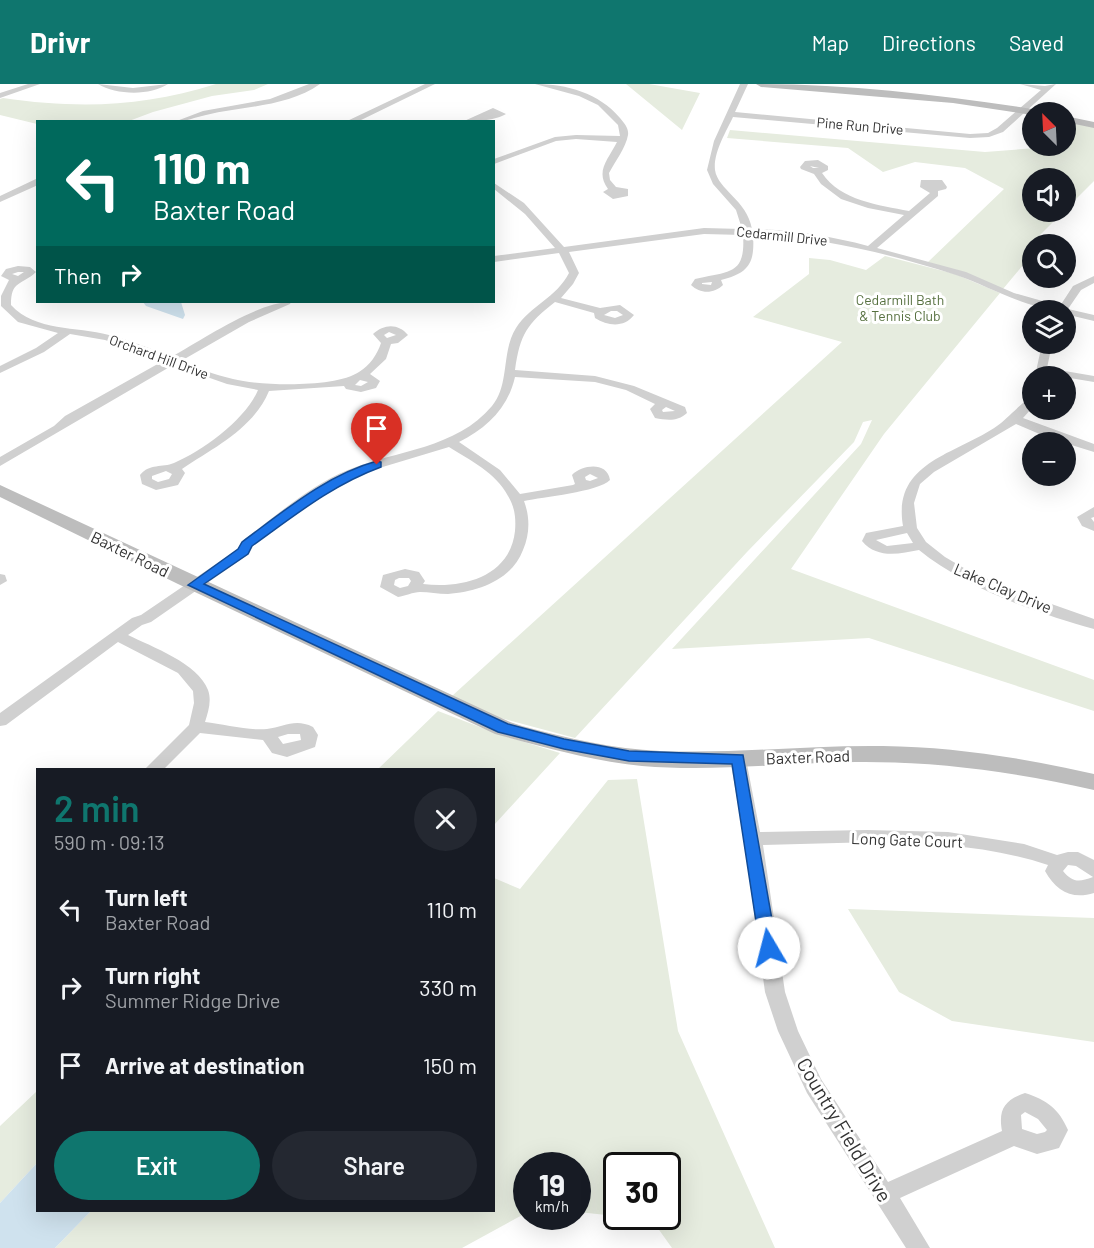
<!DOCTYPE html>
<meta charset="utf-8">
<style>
:root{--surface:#171b24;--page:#242831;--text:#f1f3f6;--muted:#9ea1a6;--accent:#0f766e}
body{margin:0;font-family:Barlow,sans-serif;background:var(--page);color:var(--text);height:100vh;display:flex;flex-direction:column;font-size:22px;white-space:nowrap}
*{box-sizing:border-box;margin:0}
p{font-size:20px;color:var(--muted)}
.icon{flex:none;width:33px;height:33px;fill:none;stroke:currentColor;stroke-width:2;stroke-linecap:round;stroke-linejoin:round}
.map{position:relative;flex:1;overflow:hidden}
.sheet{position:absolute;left:36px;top:684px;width:459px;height:444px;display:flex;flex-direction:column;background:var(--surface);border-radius:0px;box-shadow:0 6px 24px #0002}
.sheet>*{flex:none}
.guide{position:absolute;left:36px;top:36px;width:459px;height:183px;border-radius:0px;box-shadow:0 6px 24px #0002;background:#00695c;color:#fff;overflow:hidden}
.needle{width:39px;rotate:336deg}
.tools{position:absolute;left:1022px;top:18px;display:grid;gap:12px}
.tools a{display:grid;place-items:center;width:54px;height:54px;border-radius:50%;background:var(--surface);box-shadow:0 6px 24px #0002;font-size:30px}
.speed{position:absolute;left:513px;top:1068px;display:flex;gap:12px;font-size:30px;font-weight:700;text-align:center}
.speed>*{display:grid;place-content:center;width:78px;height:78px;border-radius:50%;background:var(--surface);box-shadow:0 6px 24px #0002;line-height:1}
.speed small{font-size:15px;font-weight:400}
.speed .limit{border:3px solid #111;border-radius:9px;background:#fff;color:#111}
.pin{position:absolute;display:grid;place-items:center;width:51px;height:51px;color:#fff;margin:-62px -26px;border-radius:50% 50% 50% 0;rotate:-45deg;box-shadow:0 0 6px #0007}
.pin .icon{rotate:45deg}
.me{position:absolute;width:66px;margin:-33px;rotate:352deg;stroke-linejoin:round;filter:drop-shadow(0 0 4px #0008)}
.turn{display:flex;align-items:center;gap:21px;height:126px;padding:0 18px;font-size:27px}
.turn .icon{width:78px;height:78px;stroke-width:2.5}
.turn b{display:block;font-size:42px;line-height:51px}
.then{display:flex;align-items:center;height:57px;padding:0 18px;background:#0003;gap:12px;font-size:22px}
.round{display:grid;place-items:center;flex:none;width:63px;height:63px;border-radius:32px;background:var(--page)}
.overview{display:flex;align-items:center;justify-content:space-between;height:102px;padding:0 18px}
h1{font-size:36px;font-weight:600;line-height:45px;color:var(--accent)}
.primary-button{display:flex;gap:12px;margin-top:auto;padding:12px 18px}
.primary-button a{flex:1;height:69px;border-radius:36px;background:var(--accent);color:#fff;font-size:24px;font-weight:600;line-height:69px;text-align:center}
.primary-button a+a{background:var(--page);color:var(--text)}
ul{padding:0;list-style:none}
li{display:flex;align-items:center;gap:18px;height:78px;padding:0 18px}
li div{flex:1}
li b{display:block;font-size:22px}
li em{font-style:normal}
header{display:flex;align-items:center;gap:36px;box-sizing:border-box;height:84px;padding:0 30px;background:var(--accent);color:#fff}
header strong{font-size:28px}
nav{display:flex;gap:33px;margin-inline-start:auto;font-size:21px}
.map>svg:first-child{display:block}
</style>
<header>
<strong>Drivr</strong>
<nav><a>Map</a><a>Directions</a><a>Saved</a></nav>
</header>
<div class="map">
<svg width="1094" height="1164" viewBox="0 0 1094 1164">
<rect width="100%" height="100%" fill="#fff"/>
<path fill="#e6ecdf" d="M216 0H268L254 6 212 12 153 28 129 37 38 38 37 40 0 31V15L3 14C79 25 143 23 216 0Z
M626 0H649L700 9 682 46Z
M1065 37 1094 42V97L1065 126V94H1032V128H1063L1026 165 1028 175 1003 205 928 178 1004 105 965 84 915 78 883 88 848 64 727 54 730 46 985 68 1036 64 1038 62H1065Z
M885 172 955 190 1000 209 884 350 791 485 1094 596V627L869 554 672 565 861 360 872 336 863 338 854 358 747 468 575 654 497 633 452 612 842 258 753 233 809 190V174L830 176 866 186Z
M438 627 498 650 560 669 494 741V686H377Z
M637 695 678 947 775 1164H672L652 1136 619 1133 668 1132V1082H616V1132L578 1128V1082H526V1129L462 1164H55L91 1127 494 1126V794L520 805 608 696Z
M848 825 1094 834V958L952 937 899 908Z
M37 1007V1079L0 1119V1042Z"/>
<path fill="#cfe2ee" d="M143 218H181L185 231 183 235 146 222Z
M37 1079 38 1126 91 1127 55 1164H0V1119Z"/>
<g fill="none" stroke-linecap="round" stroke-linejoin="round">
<path fill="#d0d0d0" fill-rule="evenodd" d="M28 0H40L0 14V9Z
M98 0 133 4 168 0C150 12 116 11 98 0Z
M309 0H320C288 23 243 22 206 31 195 33 186 38 174 38L203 27 270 15Z
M425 0H435L357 38H345Z
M535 0C567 0 599 9 620 34 624 39 629 44 628 51 626 63 615 78 609 89L610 96 616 103 628 105V112L613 115 603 108 608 105C595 87 608 76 617 58L576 55 556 57 494 80V75L555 53 576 51 620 52 618 41 598 21 579 12Z
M740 0H748L735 28 970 50 988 49 997 44 1041 6 1020 0 1045 2 1056 0 1003 48 989 53 970 54 733 33C726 48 713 69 715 86 718 106 747 116 752 145 791 146 830 152 868 162L904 131 868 124 841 115 821 100 814 90 801 85 800 83 805 77 818 76 828 82V86L822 89C841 117 879 121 909 127L930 109 920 103 921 96H942L947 103 946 105 938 107V112L877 164 966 188 1014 209 1060 222 1073 202 1094 192V199L1081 206 1068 225 1094 231V237L1065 230V226C1026 226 992 203 956 191 891 170 821 153 753 151 755 179 749 189 721 196L723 201C714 210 700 210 691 201L695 195C728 187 746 192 743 151L704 150 569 168 579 189 573 200 561 214 600 224 620 221 634 231C624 244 608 242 595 234L594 229 555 218C527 240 520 250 515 286L595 292 634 302 685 323 687 329C677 338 667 336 655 334L650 325 655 320 626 306 595 298 515 293C508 324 487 344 459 358L500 386 520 410 573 401 575 400 572 391C582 381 607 377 610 396 598 408 543 413 524 417 530 433 530 450 523 466 512 496 478 508 448 510 438 510 429 508 420 508 413 508 405 512 398 513L380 503 383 491 405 485 419 488 425 497 423 500C462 505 510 493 515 447 516 435 515 423 508 412 496 389 470 376 449 363L376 385 342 399 315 415 253 462 249 470 151 538 142 541 128 551C152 563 198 579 208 606 212 617 208 628 205 638 223 640 250 647 267 645 284 643 295 634 313 643L318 651 315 663 287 673 272 669 263 656 200 649 163 686H144L189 641 194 619 193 607 178 589 118 558 6 641 0 642V629L132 534 141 531 238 465 242 457C276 432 309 402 348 386 397 366 456 365 492 322 510 300 501 268 516 244 530 222 557 213 569 189L559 169 494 178V172L555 164 525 130 494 105V99L524 119 564 163 704 144 742 145 736 126 713 100 707 86 714 57ZM810 82 819 84H813ZM712 198 711 201 702 200V199ZM611 227H617L623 231 615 234 604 231ZM666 323 675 327 663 328 662 326ZM590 390 598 394 590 397 586 396 585 393ZM399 494H409L411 497 408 502 400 504 394 501 395 496ZM288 650H300L301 656 283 660 278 653Z
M493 24 506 30C497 36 474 38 462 38Z
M38 94V101L0 118V112Z
M18 182 30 183 36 188C21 202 11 196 11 221 36 248 76 242 109 251 130 256 151 265 171 273 202 256 257 218 291 218L290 220 249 238 181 277C198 284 215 291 233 295 261 302 335 304 359 288 370 281 377 271 381 259L373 250C384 240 398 239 408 251L398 259 391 260 386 275 370 290 380 297 376 304 361 308 346 305 344 302 269 307C253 345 215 363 182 385L185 389 178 401 156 406 142 400 140 391C150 379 162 384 174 379 203 367 246 335 258 306L227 300 173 281 0 382V373L54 342 65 332 163 277 105 256 70 250 44 268 0 289V282L36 264 58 249 18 238 1 222V212L9 196 1 192 6 185ZM18 188H24L18 192 12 190ZM389 248 396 251 387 254 384 251ZM360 296 368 298 361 302 355 301ZM166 387 172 390 169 395 158 398 152 395V392Z
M1042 260H1052L1047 284 1094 292V298L1046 290 1045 292H1035Z
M1032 313V324L1023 334 1094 360V368L1049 354 1016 340 934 388 920 400 914 419 917 444 926 458 945 473 969 487 1026 511 1094 535V545C1038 530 964 503 919 466 899 470 877 475 862 457L866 449 903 442C892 378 955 371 997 342 1006 336 1025 315 1032 313ZM907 449 913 459 887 462 876 456Z
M1094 423V433L1091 434 1094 438V447L1082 442 1077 433Z
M0 490 5 491 7 497 0 501Z
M738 669 744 671 746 675 760 748 867 746 948 748 1024 760 1057 771 1068 768H1078L1094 776V809C1072 816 1056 807 1045 787L1048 781C956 751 858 759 763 761L785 908 798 947 821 995 888 1098 1002 1047C998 1025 1005 1016 1025 1009 1047 1016 1059 1025 1068 1046L1059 1064 1037 1070 1014 1062 900 1114 930 1164H906L807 1009 778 947 765 908 744 755 730 675 732 671ZM1068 781 1076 782 1093 793C1079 798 1073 799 1063 787ZM1025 1028 1038 1035 1047 1046 1045 1048 1037 1050 1022 1045 1021 1031Z"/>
<path fill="#bdbdbd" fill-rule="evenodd" d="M756 0C848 0 941 11 1032 25L1038 28H1032V31L953 19 761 3Z
M1065 32 1094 38V44L1065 38Z
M0 401 510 638 522 642C567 654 614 665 660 667 735 670 809 661 883 662 954 663 1024 674 1094 690V706C1015 688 936 677 855 678 784 679 713 688 642 682 592 677 543 663 495 650L178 500 0 413Z"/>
</g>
<path fill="#1a73e8" stroke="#114b97" stroke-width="1.5" d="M377 377 381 378V383C332 401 294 432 252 462L248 470 204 500 508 640 564 655 629 667 743 671 777 864 775 869 769 871 763 869 760 864 732 680 629 677 564 665 498 648 188 501 238 465 242 458C284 427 326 391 377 377Z"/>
<g text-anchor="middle" stroke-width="6" stroke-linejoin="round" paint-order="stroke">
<g font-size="14" fill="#333" stroke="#fff">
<text transform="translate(860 42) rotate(5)" y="5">Pine Run Drive</text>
<text transform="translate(782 152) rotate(6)" y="5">Cedarmill Drive</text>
<text transform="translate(159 273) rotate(20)" y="5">Orchard Hill Drive</text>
</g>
<g font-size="14" fill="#56703f" stroke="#fff">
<text x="900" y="221">Cedarmill Bath<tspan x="900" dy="16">&amp; Tennis Club</tspan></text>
</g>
<g font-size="16" fill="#333" stroke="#fff">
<text transform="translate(130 470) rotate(26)" y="6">Baxter Road</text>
<text transform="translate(1003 504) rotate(23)" y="6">Lake Clay Drive</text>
<text transform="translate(808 673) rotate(-2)" y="6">Baxter Road</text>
<text transform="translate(907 756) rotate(2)" y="6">Long Gate Court</text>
</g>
<g font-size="20" fill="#333" stroke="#fff">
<text transform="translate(844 1046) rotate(59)" y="7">Country Field Drive</text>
</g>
</g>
</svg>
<div class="tools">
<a><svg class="needle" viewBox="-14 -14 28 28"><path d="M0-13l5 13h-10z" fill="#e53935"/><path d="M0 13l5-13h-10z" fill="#9ea1a6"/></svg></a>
<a><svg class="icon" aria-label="sound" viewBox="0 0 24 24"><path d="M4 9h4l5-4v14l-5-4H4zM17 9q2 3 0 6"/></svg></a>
<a><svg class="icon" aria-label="search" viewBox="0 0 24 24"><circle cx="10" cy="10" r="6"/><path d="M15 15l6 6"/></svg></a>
<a><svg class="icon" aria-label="layers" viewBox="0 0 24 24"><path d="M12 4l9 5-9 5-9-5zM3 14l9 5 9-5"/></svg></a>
<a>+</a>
<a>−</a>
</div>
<div class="speed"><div>19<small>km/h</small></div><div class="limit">30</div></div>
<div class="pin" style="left:377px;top:381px;background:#d93025"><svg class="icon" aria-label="arrive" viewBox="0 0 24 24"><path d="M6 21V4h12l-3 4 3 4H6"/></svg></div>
<svg class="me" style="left:769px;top:864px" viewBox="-20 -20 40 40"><circle r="19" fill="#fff"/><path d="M0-13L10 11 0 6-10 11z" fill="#1a73e8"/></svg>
<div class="guide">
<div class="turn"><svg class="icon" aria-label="left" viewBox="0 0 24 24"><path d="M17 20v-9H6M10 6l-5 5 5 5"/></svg><div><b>110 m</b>Baxter Road</div></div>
<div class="then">Then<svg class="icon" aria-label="right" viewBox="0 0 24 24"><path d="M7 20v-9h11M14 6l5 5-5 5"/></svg></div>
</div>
<section class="sheet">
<div class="overview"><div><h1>2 min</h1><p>590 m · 09:13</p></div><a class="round"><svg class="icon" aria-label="close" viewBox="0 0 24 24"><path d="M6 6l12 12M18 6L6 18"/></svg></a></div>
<ul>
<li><svg class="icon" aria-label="left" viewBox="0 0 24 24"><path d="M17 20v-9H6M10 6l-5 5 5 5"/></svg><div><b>Turn left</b><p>Baxter Road</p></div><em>110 m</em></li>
<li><svg class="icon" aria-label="right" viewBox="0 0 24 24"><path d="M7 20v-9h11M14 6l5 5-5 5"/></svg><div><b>Turn right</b><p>Summer Ridge Drive</p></div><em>330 m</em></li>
<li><svg class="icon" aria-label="arrive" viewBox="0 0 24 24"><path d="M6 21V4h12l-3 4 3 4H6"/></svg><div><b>Arrive at destination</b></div><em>150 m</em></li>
</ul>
<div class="primary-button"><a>Exit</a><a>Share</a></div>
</section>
</div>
